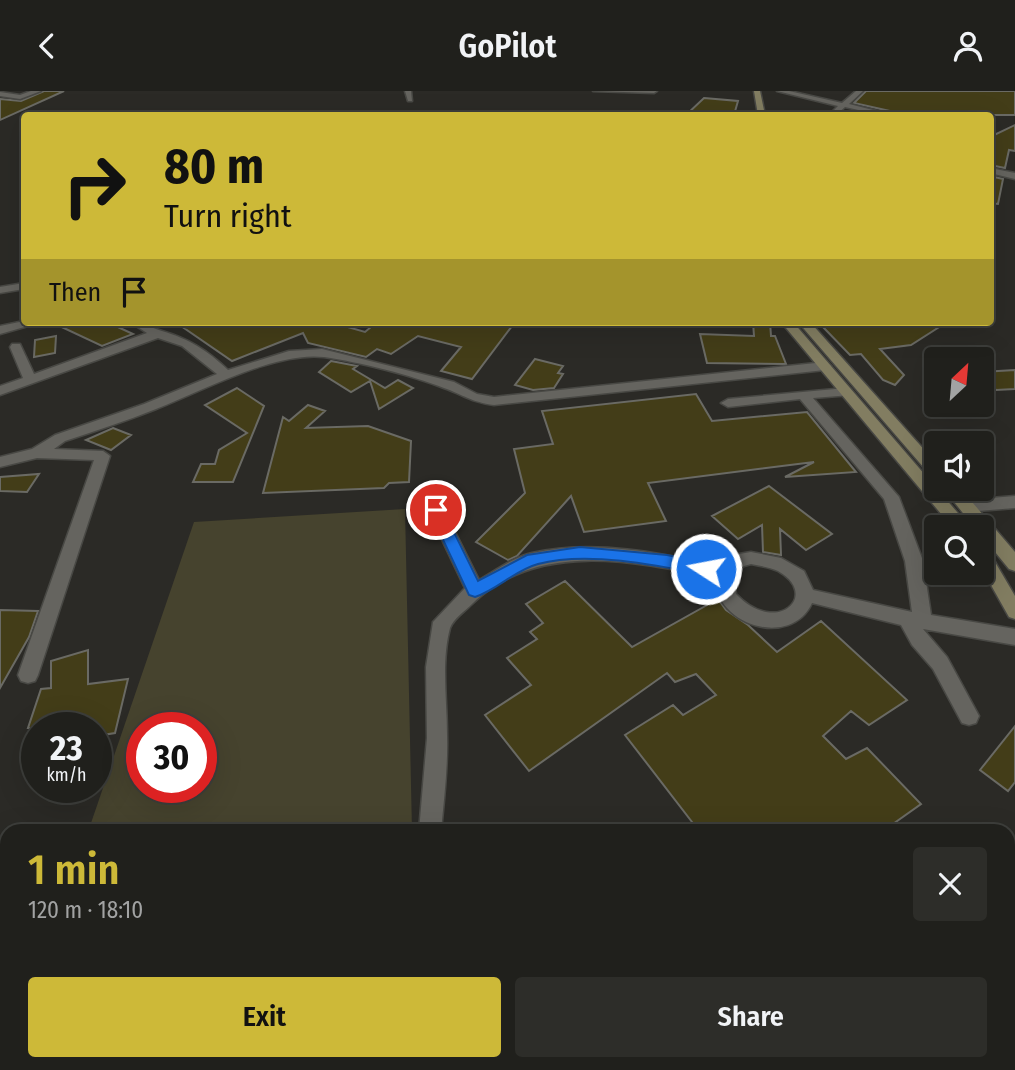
<!DOCTYPE html>
<meta charset="utf-8">
<style>
:root{--surface:#20201c;--page:#2d2d29;--text:#f1f3f6;--muted:#a2a3a3;--line:#3d3e3b;--accent:#cdb938}
body{margin:0;font-family:"Fira Sans Condensed",sans-serif;background:var(--page);color:var(--text);height:100vh;display:flex;flex-direction:column;font-size:26px;white-space:nowrap}
*{box-sizing:border-box;margin:0}
p{font-size:23px;color:var(--muted)}
.icon{flex:none;width:38px;height:38px;fill:none;stroke:currentColor;stroke-width:2;stroke-linecap:round;stroke-linejoin:round}
.map{position:relative;flex:1;overflow:hidden}
.sheet{position:absolute;left:0px;top:733px;width:1015px;height:247px;display:flex;flex-direction:column;background:var(--surface);border-radius:21px 21px 0 0;box-shadow:0 7px 28px #0002,0 0 0 2px var(--line)}
.sheet>*{flex:none}
.top-card{position:absolute;left:21px;top:21px;width:973px;height:214px;border-radius:7px;box-shadow:0 7px 28px #0002,0 0 0 2px var(--line);background:#cdb938;color:#111;overflow:hidden}
.needle{width:46px;rotate:26deg}
.tools{position:absolute;left:924px;top:256px;display:grid;gap:14px}
.tools a{display:grid;place-items:center;width:70px;height:70px;border-radius:7px;background:var(--surface);box-shadow:0 7px 28px #0002,0 0 0 2px var(--line);font-size:35px}
.speed{position:absolute;left:21px;top:621px;display:flex;gap:14px;font-size:35px;font-weight:700;text-align:center}
.speed>*{display:grid;place-content:center;width:91px;height:91px;border-radius:50%;background:var(--surface);box-shadow:0 7px 28px #0002,0 0 0 2px var(--line);line-height:1}
.speed small{font-size:18px;font-weight:400}
.speed .limit{border:10px solid #d22;background:#fff;color:#111}
.pin{position:absolute;display:grid;place-items:center;width:60px;height:60px;color:#fff;margin:-30px;border:4px solid #fff;border-radius:50%;box-shadow:0 2px 7px #0007}
.me{position:absolute;width:77px;margin:-38px;rotate:281deg;stroke-linejoin:round;filter:drop-shadow(0 0 5px #0008)}
.turn{display:flex;align-items:center;gap:24px;height:147px;padding:0 28px;font-size:32px}
.turn .icon{width:91px;height:91px;stroke-width:2.5}
.turn b{display:block;font-size:49px;line-height:60px}
.then{display:flex;align-items:center;height:66px;padding:0 28px;background:#0003;gap:14px;font-size:26px}
.round{display:grid;place-items:center;flex:none;width:74px;height:74px;border-radius:7px;background:var(--page)}
.summary{display:flex;align-items:center;justify-content:space-between;height:119px;padding:0 28px}
h1{font-size:42px;font-weight:600;line-height:52px;color:var(--accent)}
.action{display:flex;gap:14px;margin-top:auto;padding:14px 28px}
.action a{flex:1;height:80px;border-radius:7px;background:var(--accent);color:#111;font-size:28px;font-weight:600;line-height:80px;text-align:center}
.action a+a{background:var(--page);color:var(--text)}
header{display:flex;justify-content:space-between;align-items:center;height:91px;padding:0 28px;background:var(--surface);font-size:32px;font-weight:600}
.map>svg:first-child{display:block}
</style>
<header><svg class="icon" aria-label="back" viewBox="0 0 24 24"><path d="M15 5l-7 7 7 7"/></svg>GoPilot<svg class="icon" aria-label="person" viewBox="0 0 24 24"><circle cx="12" cy="8" r="4"/><path d="M4 21q1-7 8-7t8 7"/></svg></header>
<div class="map">
<svg width="1015" height="979" viewBox="0 0 1015 979">
<rect width="100%" height="100%" fill="#2b2a26"/>
<path fill="#46432e" fill-rule="evenodd" d="M405 418 412 740H95L90 735 194 431ZM142 637H201V696H142Z"/>
<path fill="#433d18" stroke="#6a6a64" stroke-width="2" d="M44 0H64L0 29V8L21 10Z
M866 0H1015V24H896L894 21 854 12Z
M704 7 738 10 734 24H686Z
M1015 34V60L1009 59 1005 77 990 74V46Z
M990 85 1003 88 998 113 990 112Z
M51 231H107L133 243 102 255Z
M200 231H330L365 241 377 231H433L431 233 442 236 447 231H496L512 235 472 288 441 280 461 256 418 245 391 263 377 258 366 266 308 252 303 242 232 270 184 237Z
M753 231H770L771 245H775L786 273 707 272 700 243 754 245Z
M829 231H947L911 254 880 258 904 284 895 294 883 289 861 263 850 264 823 236 833 234Z
M56 245 55 262 34 266 35 249Z
M535 268 563 275 558 282 563 283 554 297 533 299 515 294Z
M331 270 357 275 353 278 385 297 398 289 413 297 379 318 370 290 351 301 319 281Z
M1015 279V298L996 299 982 285V281Z
M237 297 264 315 233 391H193L201 373H215L219 359 247 342 205 314Z
M696 303 712 330 807 321 856 381 785 386 814 371 648 392 666 430 584 441 571 405 517 465 508 469 476 451 525 402 514 358 553 353 542 320Z
M308 314 325 320 306 337 368 335 411 350 409 391 389 392 384 397 263 402 283 326 289 330Z
M113 337 131 344 111 359 86 349Z
M39 383 27 401 0 400V386Z
M769 395 832 443 806 459 780 438 781 464 763 461 762 434 738 448 712 425Z
M565 490 632 556 718 508 726 519 748 534 777 561 821 530 907 609 869 634 851 620 823 645 846 668 867 657 921 713 883 740H699L625 644 673 614 683 624 716 604 696 583 675 591 667 582 529 680 485 624 531 594 507 567 537 548 530 541 543 532 526 513Z
M0 519 38 520 29 546 0 597Z
M88 559V593L128 588 115 642 96 645V637H28L41 598 51 597V570Z
M1015 635V691L1008 700 980 679Z"/>
<g fill="none" stroke-linecap="round" stroke-linejoin="round">
<g stroke="#484844" stroke-width="3">
<path id="minor" d="M31 0H41L20 8 0 5V1L20 4Z
M405 0H411L412 10H408Z
M593 0H657L654 2Z
M777 0H789L842 12 856 0H863L849 13 893 24H881L845 16 836 24H829L838 15Z
M990 77 1015 82V88L990 82Z
M24 192V198L0 202V196Z
M24 230 42 231 0 243V235Z
M130 231C144 231 149 236 162 240 189 248 207 259 228 279L289 260 322 258 454 291 477 303 494 306 825 271 831 275 825 279 494 314C471 311 464 304 444 297 411 284 359 271 324 266 276 260 202 300 156 318 126 330 95 340 65 350L54 358 103 360 110 365 38 584 35 590 28 592 21 590 18 584 94 369 37 367 0 376V366L32 358 55 344 144 313 217 283 182 255 158 247 0 304V295L23 287 10 256 12 253H20L34 283 147 242Z
M846 297 851 298V304L813 307 899 406 923 470 931 524 1015 538V554L923 538 947 566 979 625 976 632 969 634 962 632 933 578 912 554 901 534 812 512C791 558 714 534 716 487 635 470 537 449 472 513 465 520 453 528 450 537 441 571 447 609 447 644 448 676 444 708 441 740H419L427 647 426 576 433 531 465 497 428 419 430 415H442L479 489C495 480 514 466 532 462 594 448 661 462 722 475L733 464 751 461 781 467 804 480 813 499 912 521 905 470 884 408 800 308 728 316 721 312 728 308ZM751 473C760 475 770 476 778 480 821 504 777 546 736 503L733 485 744 475Z
M1015 405V417L966 421 958 415 966 409Z
M7 764V788L0 791V767Z
M7 802V828L0 831V805Z
M470 973H498L496 979H468Z
M646 973H674L676 979H648Z"/>
</g>
<g stroke="#484844" stroke-width="3">
<path id="secondary" d="M754 0H760L765 24H758Z
M781 231H793L970 436H952Z
M798 231H810L936 372V386L931 385Z
M943 397H960L1015 461V480L1009 478 982 445V436H974Z
M982 457 988 459 1015 505V528L1009 526 982 478Z"/>
</g>
<use href="#minor" fill="#65645f" fill-rule="evenodd"/>
<use href="#secondary" fill="#827d61" fill-rule="evenodd"/>
</g>
<path fill="#1a73e8" stroke="#114b97" stroke-width="2" d="M436 413 443 419 478 490 527 464 580 456 667 464 706 472 713 478 706 484C656 474 587 460 538 473 515 479 497 499 475 506L469 504 429 419Z"/>
</svg>
<div class="tools">
<a><svg class="needle" viewBox="-14 -14 28 28"><path d="M0-13l5 13h-10z" fill="#e53935"/><path d="M0 13l5-13h-10z" fill="#a2a3a3"/></svg></a>
<a><svg class="icon" aria-label="sound" viewBox="0 0 24 24"><path d="M4 9h4l5-4v14l-5-4H4zM17 9q2 3 0 6"/></svg></a>
<a><svg class="icon" aria-label="search" viewBox="0 0 24 24"><circle cx="10" cy="10" r="6"/><path d="M15 15l6 6"/></svg></a>
</div>
<div class="speed"><div>23<small>km/h</small></div><div class="limit">30</div></div>
<div class="pin" style="left:436px;top:419px;background:#d93025"><svg class="icon" aria-label="arrive" viewBox="0 0 24 24"><path d="M6 21V4h12l-3 4 3 4H6"/></svg></div>
<svg class="me" style="left:706px;top:478px" viewBox="-20 -20 40 40"><circle r="17" fill="#1a73e8" stroke="#fff" stroke-width="3"/><path d="M0-11L8 9 0 5-8 9z" fill="#fff"/></svg>
<div class="top-card">
<div class="turn"><svg class="icon" aria-label="right" viewBox="0 0 24 24"><path d="M7 20v-9h11M14 6l5 5-5 5"/></svg><div><b>80 m</b>Turn right</div></div>
<div class="then">Then<svg class="icon" aria-label="arrive" viewBox="0 0 24 24"><path d="M6 21V4h12l-3 4 3 4H6"/></svg></div>
</div>
<section class="sheet">
<div class="summary"><div><h1>1 min</h1><p>120 m · 18:10</p></div><a class="round"><svg class="icon" aria-label="close" viewBox="0 0 24 24"><path d="M6 6l12 12M18 6L6 18"/></svg></a></div>
<div class="action"><a>Exit</a><a>Share</a></div>
</section>
</div>
